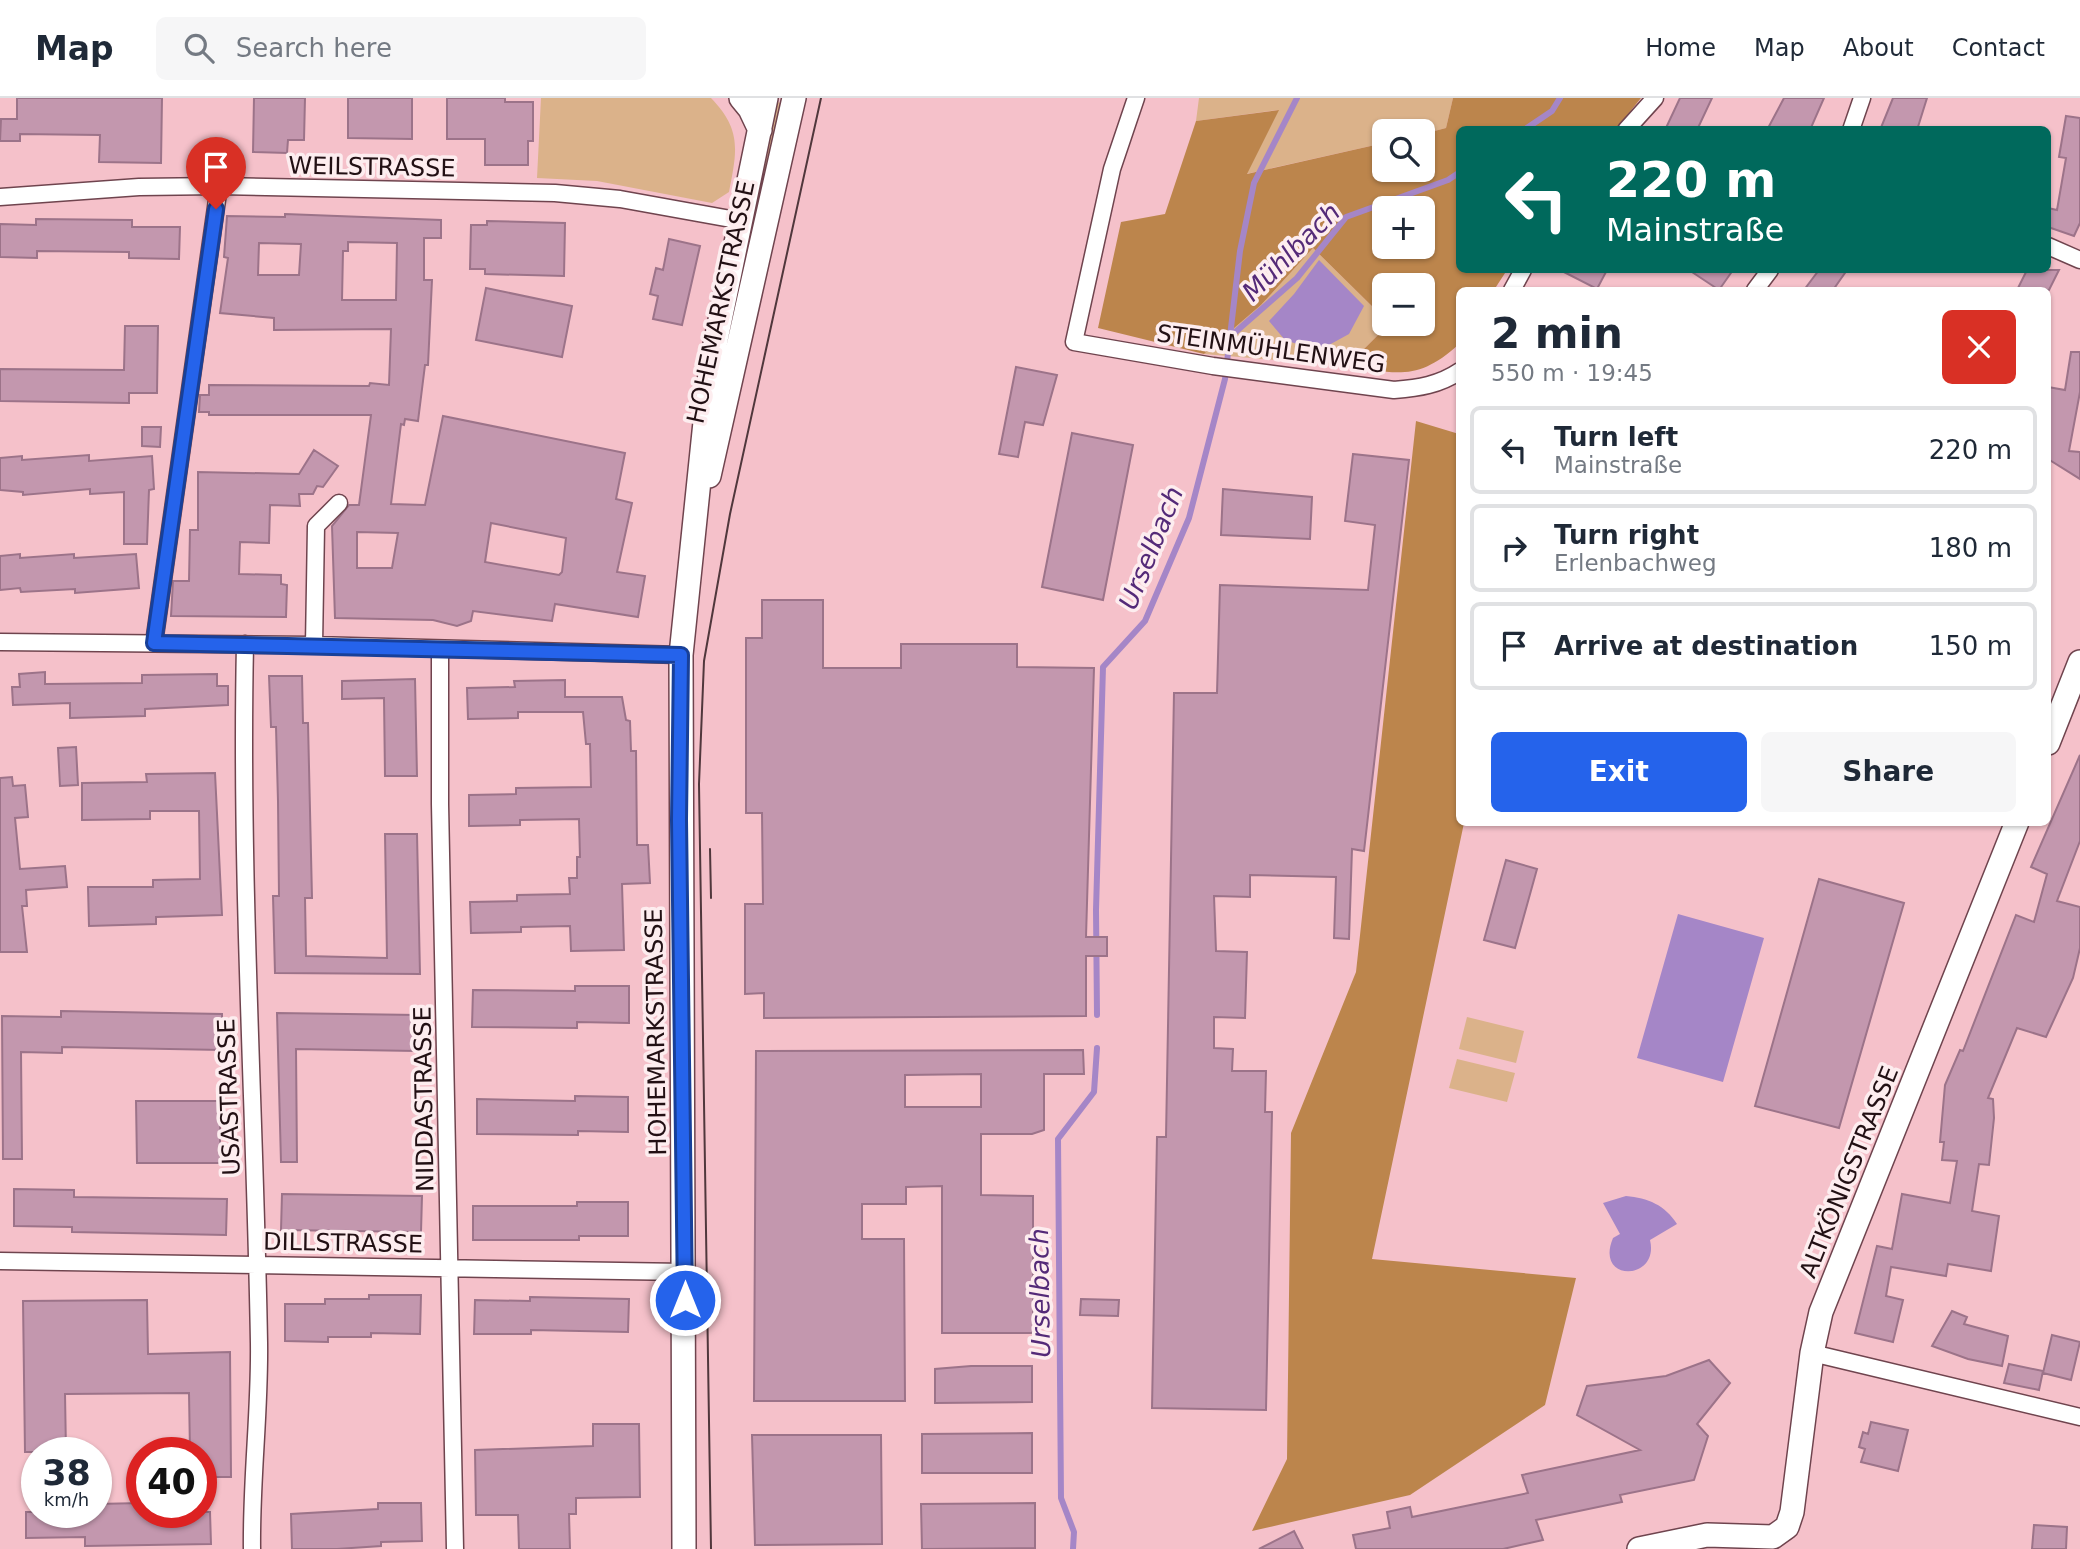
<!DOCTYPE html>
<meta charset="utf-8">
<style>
:root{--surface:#fff;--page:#f6f6f7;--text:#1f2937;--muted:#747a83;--line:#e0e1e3;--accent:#2563eb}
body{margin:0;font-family:"DejaVu Sans",sans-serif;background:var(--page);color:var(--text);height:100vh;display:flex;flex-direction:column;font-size:26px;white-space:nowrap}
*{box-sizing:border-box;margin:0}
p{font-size:23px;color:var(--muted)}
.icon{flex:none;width:38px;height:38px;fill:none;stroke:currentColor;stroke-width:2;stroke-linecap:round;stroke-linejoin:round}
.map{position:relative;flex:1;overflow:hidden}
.side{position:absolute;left:1456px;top:189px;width:595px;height:539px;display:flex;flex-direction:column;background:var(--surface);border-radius:10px;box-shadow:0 2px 5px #0004}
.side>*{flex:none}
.hud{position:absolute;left:1456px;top:28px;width:595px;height:147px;border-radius:10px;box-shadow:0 2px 5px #0004;background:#00695c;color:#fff;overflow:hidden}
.fabs{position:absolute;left:1372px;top:21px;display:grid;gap:14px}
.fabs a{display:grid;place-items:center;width:63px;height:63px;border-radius:10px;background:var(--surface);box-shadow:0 2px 5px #0004;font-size:35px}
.speed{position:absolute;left:21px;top:1339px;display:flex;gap:14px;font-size:35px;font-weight:700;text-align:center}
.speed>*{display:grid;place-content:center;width:91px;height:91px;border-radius:50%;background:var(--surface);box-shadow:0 2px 5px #0004;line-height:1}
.speed small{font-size:18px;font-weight:400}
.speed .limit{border:10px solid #d22;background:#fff;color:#111}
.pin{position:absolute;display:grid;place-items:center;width:60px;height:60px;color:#fff;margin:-72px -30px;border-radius:50% 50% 50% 0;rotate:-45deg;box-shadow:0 0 7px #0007}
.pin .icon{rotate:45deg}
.me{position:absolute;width:77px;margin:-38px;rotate:0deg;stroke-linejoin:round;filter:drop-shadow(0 0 5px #0008)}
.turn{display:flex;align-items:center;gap:24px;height:147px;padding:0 35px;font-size:32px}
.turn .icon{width:91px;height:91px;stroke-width:2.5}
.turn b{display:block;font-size:49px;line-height:60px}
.round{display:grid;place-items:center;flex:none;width:74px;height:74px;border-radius:10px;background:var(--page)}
.headline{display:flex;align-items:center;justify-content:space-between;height:119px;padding:0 35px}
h1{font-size:42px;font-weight:800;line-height:52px}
.button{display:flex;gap:14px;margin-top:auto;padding:14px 35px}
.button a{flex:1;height:80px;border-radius:10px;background:var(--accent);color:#fff;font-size:28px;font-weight:800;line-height:80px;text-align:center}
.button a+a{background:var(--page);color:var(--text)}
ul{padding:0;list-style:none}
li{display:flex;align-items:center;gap:21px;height:88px;margin:0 14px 10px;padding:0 21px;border:4px solid var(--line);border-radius:10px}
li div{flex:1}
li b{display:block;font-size:26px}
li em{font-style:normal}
header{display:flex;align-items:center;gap:42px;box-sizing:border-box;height:98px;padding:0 35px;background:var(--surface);border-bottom:2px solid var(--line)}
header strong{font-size:33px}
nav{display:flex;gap:38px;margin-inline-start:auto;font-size:24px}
.search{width:490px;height:63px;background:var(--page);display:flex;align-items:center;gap:18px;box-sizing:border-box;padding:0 24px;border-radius:10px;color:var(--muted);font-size:26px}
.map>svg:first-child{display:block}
</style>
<header>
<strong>Map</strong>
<div class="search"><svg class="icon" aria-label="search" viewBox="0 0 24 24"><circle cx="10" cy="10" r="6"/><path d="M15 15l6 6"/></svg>Search here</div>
<nav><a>Home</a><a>Map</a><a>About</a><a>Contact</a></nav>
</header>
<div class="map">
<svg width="2080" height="1451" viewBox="0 0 2080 1451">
<rect width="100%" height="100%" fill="#f5c1ca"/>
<path fill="#dbb28a" d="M541 0H711C742 32 737 53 729 94L712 105 597 83 537 80Z
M1199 0H1453L1446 30 1423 36 1384 33V45L1246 76 1278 12 1196 23Z
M775 4 782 5 741 180 740 179Z
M1313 150 1384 220V226H1389L1347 268 1204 256 1261 207Z
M1467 919 1524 933 1516 965 1459 951Z
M1457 961 1515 975 1507 1004 1449 990Z"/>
<path fill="#bc854c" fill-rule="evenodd" d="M1453 0H1641L1616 31 1460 32V172H1507L1494 192H1460L1459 246C1419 283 1397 276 1347 268L1389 226H1423V187H1384V220L1313 150 1261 207 1204 256 1098 230 1121 124 1165 116 1196 23 1279 12 1247 76 1384 45V72H1423V36L1446 30ZM1384 110H1423V149H1384Z
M1416 323 1459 336 1460 724 1464 725 1372 1161 1576 1180 1545 1307 1410 1397 1252 1433 1287 1361 1291 1035 1356 874Z"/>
<path fill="#a586c7" d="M1319 162 1364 208 1349 236 1318 253 1285 242 1269 223 1294 196Z
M1678 816 1764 840 1723 984 1637 960Z
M1626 1098C1648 1100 1665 1107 1677 1126L1650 1142C1660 1183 1594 1185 1613 1140L1620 1136 1603 1105Z"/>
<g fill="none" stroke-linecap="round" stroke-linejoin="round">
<path stroke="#a586c7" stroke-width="6" d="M1524 32 1552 13 1560 0
M1232 237 1297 180 1346 119 1448 82 1460 74
M1097 917 1096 812 1103 569 1145 523 1189 420 1225 281 1240 153 1254 85 1297 0
M1073 1451 1074 1434 1061 1400 1058 1041 1094 994 1097 950"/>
</g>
<path fill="#c397ae" stroke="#9c7389" stroke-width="2" fill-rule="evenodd" d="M17 0H162L161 65 99 64 100 37 20 36V43H0L1 21H17Z
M254 0H305L304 42H288L287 55 253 54Z
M348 0H412V41L348 40Z
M447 0H505V4H533V43H528V67H485V41H447Z
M1680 0H1712L1697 32H1665Z
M1784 0H1824L1810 32H1767Z
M1893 0H1927L1917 32H1880Z
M2066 18 2080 20V125L2074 138 2048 129V110L2057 112 2066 60 2059 59Z
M285 116 441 122V140H424V182H432L428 267H425L418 323 405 321 404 327 401 326 391 406 425 407 443 318 625 355 616 401 632 405 617 474 645 478 638 519 555 506 552 523 473 513 471 523 457 528 433 522 335 520 332 428 349 407H359L371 317H209V314H199L200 297H209V287L369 288 370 285 389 287 391 231 274 232V220L220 215 228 160 224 159 227 118 285 119ZM348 144 397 145 396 202H342L343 153H348ZM259 145 301 146 299 177H258ZM491 425 566 440 562 474 559 477 485 464ZM357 434 398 435 392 470H357Z
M36 121 132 122V129H180L179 161 129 160V154L37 153V160L0 159V126L36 127Z
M487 123 565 125 564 178 485 176V171H470L471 127H487Z
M669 141 700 148 682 227 653 221 658 198 650 196 656 170 663 172Z
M1560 172H1607L1597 191Z
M1689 172H1733L1719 192Z
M1819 172H1847L1833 192H1804Z
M2027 172H2059L2049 192H2017Z
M486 190 572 208 562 259 476 242Z
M125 228H158L157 295H129V305L0 303V271L124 272Z
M2071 254H2080V294L2069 353 2080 354V381L2048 361V289L2065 292Z
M1016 269 1057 277 1043 327 1025 324 1018 359 999 356Z
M142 329H161L160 349 142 348Z
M1072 335 1133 347 1103 502 1042 489Z
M314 352 338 368 323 389 317 388 313 396H299L300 408 270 407 269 445 240 444 239 476 281 477V486L287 487 286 519 171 518 173 483H189L190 432H198V374L299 376Z
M1353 356 1409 362 1364 753 1352 751 1349 841 1334 840 1336 779 1250 777V799L1214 798 1216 853 1247 854 1245 920 1214 919V950L1233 951 1232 973H1266L1265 1014H1272L1266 1312 1152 1310 1157 1039H1166L1174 595H1217L1220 487 1368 492 1375 427 1345 423Z
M89 357V363L152 358 154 391 149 392 147 446H124V394L90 396V391L23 397V394L0 392V360L22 358V362Z
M1223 391 1312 399 1310 441 1221 437Z
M20 456V460L74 456V460L136 456 139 490 75 495V491L21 494 20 490 0 492V458Z
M762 502H823V570H901V546H1017V569L1094 570 1086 839H1107V858H1086V918L764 920V895L745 896V806H763L762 715H746V540H762Z
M45 574V586L142 585V577L217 576V588H228V607L145 611V618L70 620V605L13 607 12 589H20L19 576Z
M269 578H302L303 625H308L312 800H305L306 858 387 860 385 736H417L420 876 275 875 273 798H279L278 703 276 629H271Z
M415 581 417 678H385L384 600 342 601V583Z
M565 582V599H622L626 622 630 623 631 653H636L637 747H648L650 785 622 786 624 852 571 853 570 828 521 829V834L471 835 470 804 517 803V797L570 796 569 780H577V759H580L579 721 520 722V727L469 728V697L516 696V690L591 689 590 646H586L583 614H518V620L468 621 467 590 515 589 514 583Z
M76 649 78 687 60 688 58 650Z
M2080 657V743L2057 803 2080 809V850L2073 880 2046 939 2017 930 1988 1000 1993 1001 1994 1020 1989 1067 1979 1066 1972 1113 1999 1118 1991 1173 1948 1166 1946 1178 1891 1169 1886 1198 1903 1202 1893 1244 1855 1235 1877 1148 1892 1151 1902 1096 1950 1105 1957 1063 1942 1062 1944 1044H1940L1945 987 1960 952 1963 953 2016 817 2034 824 2047 776 2031 769Z
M215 675 222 817 156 819V826L89 828 88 789H153V782L200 781 199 713H150V721L82 722V685L147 684 146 676Z
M12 679 13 688 25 687 28 719 15 720 20 771 65 768 67 789 26 792 27 808H22L27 854H0V680Z
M1506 762 1537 771 1515 850 1484 842Z
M1819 781 1904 805 1839 1030 1755 1008Z
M575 888H629V925L577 924V930L472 929 473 892 575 893Z
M61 913 222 916V952L62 949V955L21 954 22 1061H3L2 918 61 919Z
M277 915 417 917 416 953 296 951 297 1064H281Z
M1083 952 1084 976H1044V1032L1032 1036H981V1097L1033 1098V1235H942V1088L906 1089V1106H862V1141H904L905 1303H754L756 953ZM981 976V1009H905V977Z
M575 998 628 999V1034L578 1033V1037L477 1036V1001L575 1003Z
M136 1003H220V1065H137Z
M14 1091 74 1092V1099L227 1101 226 1137 72 1134V1129L14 1128Z
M282 1096 422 1098 421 1134 281 1132Z
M577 1104H628V1138H579V1142H473V1108H577Z
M369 1197H421L420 1236 371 1235V1239H328V1244L285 1243V1206H325V1201H369Z
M530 1199 629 1201 628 1234 531 1232V1236H474L475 1202 530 1203Z
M1081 1201 1119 1202 1118 1218 1080 1217Z
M147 1202 148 1256 230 1254 231 1379H201V1354H190L189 1295 65 1296 66 1354H25L23 1203Z
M1952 1213 1967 1219 1964 1226 2008 1238 2002 1268 1968 1261 1932 1248Z
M2052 1237 2080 1244 2071 1282 2043 1275Z
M1709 1262 1730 1285 1697 1326 1708 1338 1694 1382 1620 1397 1622 1404 1536 1422 1543 1442 1503 1451H1356L1353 1437 1390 1430 1387 1414 1410 1409 1412 1419 1528 1395 1522 1377 1640 1352 1577 1317 1587 1288 1666 1278Z
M2009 1266 2043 1273 2039 1292 2004 1285Z
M971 1268H1032V1304L935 1305V1271Z
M1871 1324 1908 1332 1898 1373 1861 1364 1865 1351 1859 1349 1863 1334 1868 1336Z
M593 1326H639L640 1399 576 1400V1416H569L570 1451H519L518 1417H476L475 1352 593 1348Z
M1032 1335V1375H922V1336Z
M752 1337H881L882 1446 755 1447Z
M142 1405V1414H210L211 1446 85 1448V1439L26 1440V1414H96V1406Z
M378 1405H421L422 1443 381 1444V1448L337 1451H292L291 1416 378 1411Z
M1035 1405V1450L922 1451 921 1406Z
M2034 1427 2067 1429 2066 1451H2032Z
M1294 1433 1303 1451H1259Z"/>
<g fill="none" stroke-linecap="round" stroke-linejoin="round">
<g stroke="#6f444e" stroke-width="19">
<path id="street" d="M1136 0 1112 71 1074 244 1213 268 1394 292C1419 290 1439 287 1460 273
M1626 32 1655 0
M1851 32 1862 0
M0 99 139 89 219 88 555 95 620 101 742 123
M2048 148 2080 162
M1512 192 1523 172
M1755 192 1770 172
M0 544 314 547 681 557
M154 545 219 88
M245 546C240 779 255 1012 259 1245 260 1313 251 1382 252 1451
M314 547 316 428 339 405
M440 551V706L455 1451
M0 1163 685 1174
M1812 1255 2080 1319"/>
</g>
<g stroke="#6f444e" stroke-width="26">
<path id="secondary" d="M741 0 750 11 760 32
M709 378 794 0
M2048 645 2080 564
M684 1451 681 557 711 266 766 0
M1639 1451 1707 1437 1773 1439 1787 1429 1792 1414 1812 1255 1821 1214 2017 724"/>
</g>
<use href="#street" stroke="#fff" stroke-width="16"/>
<use href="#secondary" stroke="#fff" stroke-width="23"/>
<path stroke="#50373c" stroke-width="2" d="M710 751 711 800
M711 1451 699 686 704 563 730 416 821 0"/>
</g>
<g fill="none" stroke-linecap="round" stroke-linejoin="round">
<g stroke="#184099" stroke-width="18">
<path id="route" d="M216 111 154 545 681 557 679 722 685 1202"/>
</g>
<use href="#route" stroke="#2563eb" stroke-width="12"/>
</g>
<g text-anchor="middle" stroke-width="7" stroke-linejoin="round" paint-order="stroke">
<g font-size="24" fill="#221014" stroke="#fdedef">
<text transform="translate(372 69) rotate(1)" y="8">WEILSTRASSE</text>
<text transform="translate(721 204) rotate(-78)" y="8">HOHEMARKSTRASSE</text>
<text transform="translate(1271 251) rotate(8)" y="8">STEINMÜHLENWEG</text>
<text transform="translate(656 934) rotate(-91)" y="8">HOHEMARKSTRASSE</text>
<text transform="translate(229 999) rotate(-92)" y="8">USASTRASSE</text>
<text transform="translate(424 1001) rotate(-91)" y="8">NIDDASTRASSE</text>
<text transform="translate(1849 1074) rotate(-68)" y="8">ALTKÖNIGSTRASSE</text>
<text transform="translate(343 1145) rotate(1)" y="8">DILLSTRASSE</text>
</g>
<g font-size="26" font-style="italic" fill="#542a78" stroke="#fdedef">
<text transform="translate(1291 154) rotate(-45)" y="9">Mühlbach</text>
<text transform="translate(1151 450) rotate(-68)" y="9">Urselbach</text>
<text transform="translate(1040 1195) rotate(-91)" y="9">Urselbach</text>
</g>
</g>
</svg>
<div class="fabs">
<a><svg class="icon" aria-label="search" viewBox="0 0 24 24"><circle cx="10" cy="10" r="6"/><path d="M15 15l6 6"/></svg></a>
<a>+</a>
<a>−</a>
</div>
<div class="speed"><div>38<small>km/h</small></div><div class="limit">40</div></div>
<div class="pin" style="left:216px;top:111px;background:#d93025"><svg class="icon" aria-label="arrive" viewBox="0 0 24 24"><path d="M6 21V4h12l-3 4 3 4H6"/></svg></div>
<svg class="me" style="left:685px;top:1202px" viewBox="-20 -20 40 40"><circle r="17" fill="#2563eb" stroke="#fff" stroke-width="3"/><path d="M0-11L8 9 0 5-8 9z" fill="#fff"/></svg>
<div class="hud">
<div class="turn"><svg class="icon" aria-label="left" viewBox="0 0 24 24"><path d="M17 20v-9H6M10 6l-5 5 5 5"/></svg><div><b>220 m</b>Mainstraße</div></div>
</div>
<section class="side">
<div class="headline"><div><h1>2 min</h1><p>550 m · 19:45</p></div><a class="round" style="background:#d93025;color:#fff"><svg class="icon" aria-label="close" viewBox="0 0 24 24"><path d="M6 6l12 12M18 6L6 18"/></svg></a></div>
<ul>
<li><svg class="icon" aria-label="left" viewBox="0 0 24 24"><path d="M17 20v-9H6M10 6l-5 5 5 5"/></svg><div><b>Turn left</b><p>Mainstraße</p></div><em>220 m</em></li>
<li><svg class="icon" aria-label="right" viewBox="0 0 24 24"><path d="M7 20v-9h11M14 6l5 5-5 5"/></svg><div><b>Turn right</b><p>Erlenbachweg</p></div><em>180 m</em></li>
<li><svg class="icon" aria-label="arrive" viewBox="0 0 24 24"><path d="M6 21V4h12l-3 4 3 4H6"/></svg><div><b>Arrive at destination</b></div><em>150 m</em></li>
</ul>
<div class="button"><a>Exit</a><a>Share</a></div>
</section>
</div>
